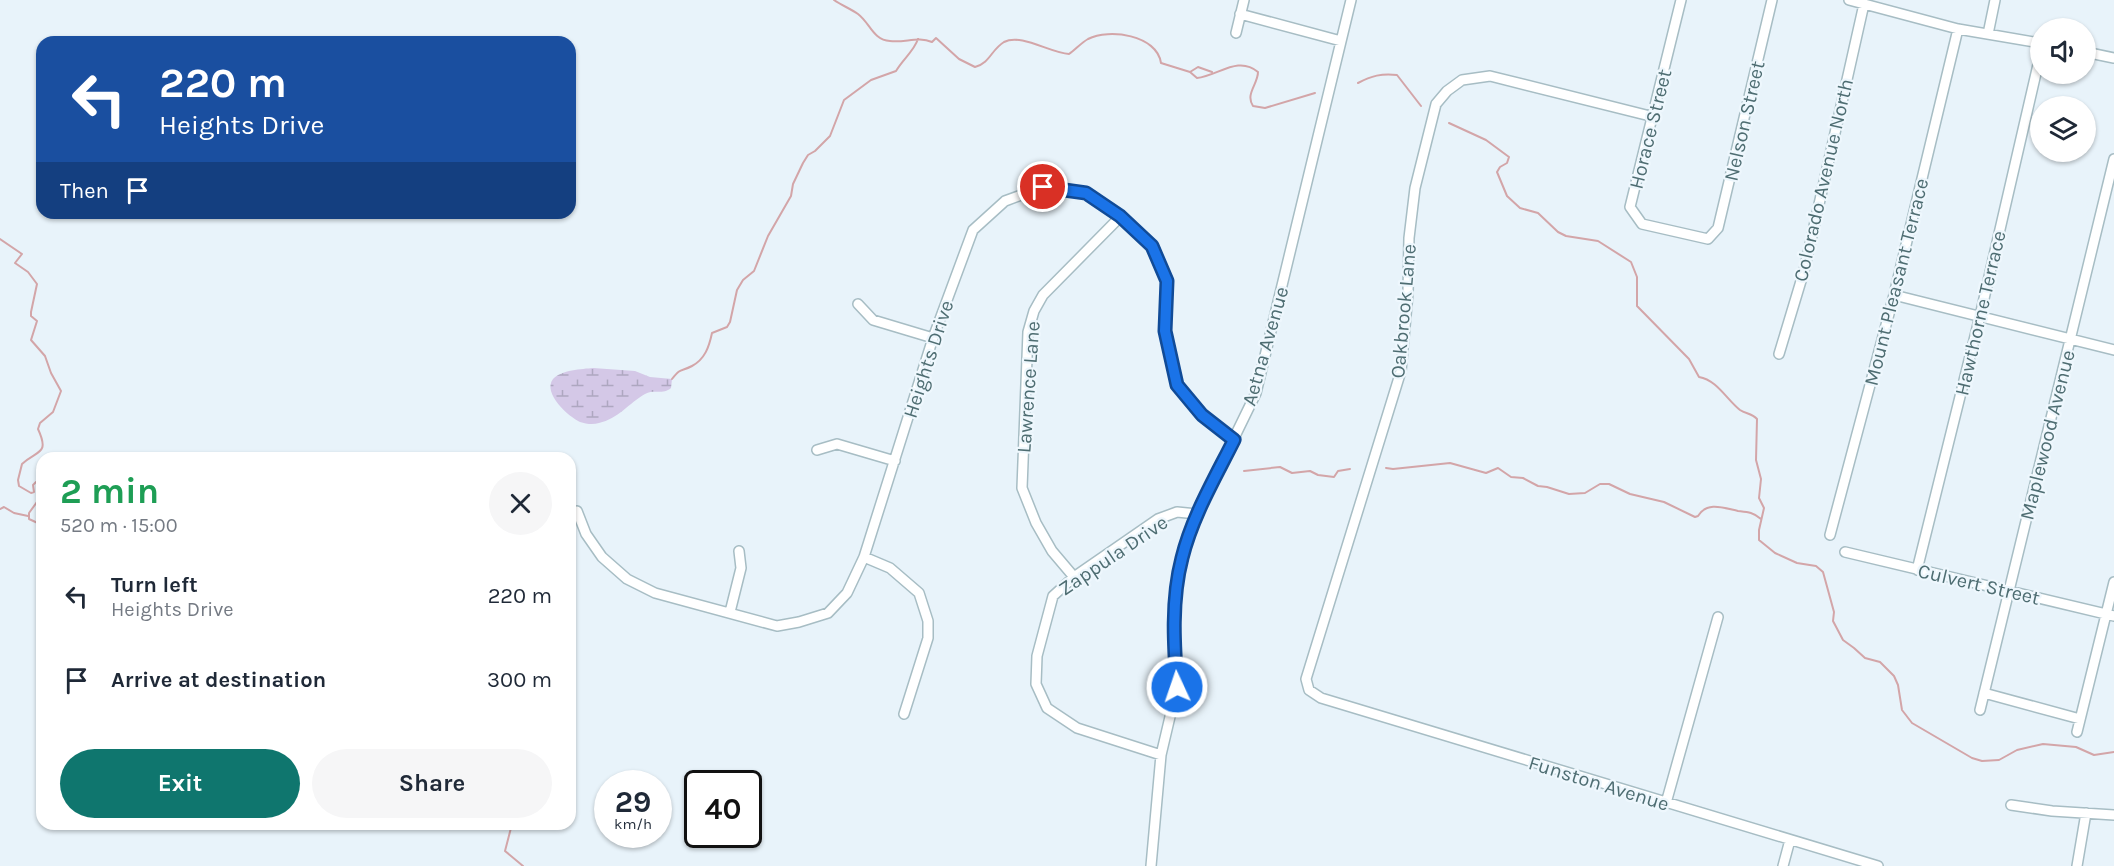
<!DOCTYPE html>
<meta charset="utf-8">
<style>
:root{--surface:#fff;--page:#f6f6f7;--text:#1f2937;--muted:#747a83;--accent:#0f766e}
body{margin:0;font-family:Karla,sans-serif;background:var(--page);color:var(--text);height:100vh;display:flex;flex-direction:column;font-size:22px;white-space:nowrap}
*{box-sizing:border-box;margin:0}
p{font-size:20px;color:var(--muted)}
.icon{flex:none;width:33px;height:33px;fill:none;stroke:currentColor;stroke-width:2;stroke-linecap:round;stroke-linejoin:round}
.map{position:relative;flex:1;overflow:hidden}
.details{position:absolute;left:36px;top:452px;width:540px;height:378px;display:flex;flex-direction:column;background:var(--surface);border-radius:18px;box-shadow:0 2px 4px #0004}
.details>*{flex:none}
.guide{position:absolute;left:36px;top:36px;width:540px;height:183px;border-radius:18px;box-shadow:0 2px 4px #0004;background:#1a4fa0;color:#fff;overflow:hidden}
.controls{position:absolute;left:2030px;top:18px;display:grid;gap:12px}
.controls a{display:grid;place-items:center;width:66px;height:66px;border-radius:50%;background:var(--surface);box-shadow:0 2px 4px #0004;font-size:30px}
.speed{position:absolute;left:594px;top:770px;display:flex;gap:12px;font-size:30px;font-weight:700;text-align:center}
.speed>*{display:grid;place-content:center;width:78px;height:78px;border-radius:50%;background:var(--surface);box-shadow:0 2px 4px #0004;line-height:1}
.speed small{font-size:15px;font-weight:400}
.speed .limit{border:3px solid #111;border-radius:9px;background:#fff;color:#111}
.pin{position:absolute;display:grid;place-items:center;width:51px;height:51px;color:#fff;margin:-26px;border:3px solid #fff;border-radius:50%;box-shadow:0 2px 6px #0007}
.me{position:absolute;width:66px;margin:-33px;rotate:357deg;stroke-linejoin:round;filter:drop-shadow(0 0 4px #0008)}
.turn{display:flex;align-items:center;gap:21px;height:126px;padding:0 24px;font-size:27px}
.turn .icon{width:78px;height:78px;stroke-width:2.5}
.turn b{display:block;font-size:42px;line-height:51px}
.then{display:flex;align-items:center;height:57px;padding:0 24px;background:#0003;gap:12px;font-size:22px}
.round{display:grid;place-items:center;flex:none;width:63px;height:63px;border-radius:32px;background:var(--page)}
.headline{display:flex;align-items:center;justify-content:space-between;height:102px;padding:0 24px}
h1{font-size:36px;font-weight:700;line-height:45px;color:#1e9e55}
.button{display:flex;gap:12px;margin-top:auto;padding:12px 24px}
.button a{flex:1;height:69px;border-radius:36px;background:var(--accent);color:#fff;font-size:24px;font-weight:700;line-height:69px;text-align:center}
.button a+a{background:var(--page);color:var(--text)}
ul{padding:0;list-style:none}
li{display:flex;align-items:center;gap:18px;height:84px;padding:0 24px}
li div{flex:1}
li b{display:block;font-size:22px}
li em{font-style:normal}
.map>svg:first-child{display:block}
</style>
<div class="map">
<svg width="2114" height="866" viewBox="0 0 2114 866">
<defs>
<pattern id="wetland-marsh" width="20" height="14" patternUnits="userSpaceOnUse" patternTransform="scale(1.5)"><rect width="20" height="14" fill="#d4c8e7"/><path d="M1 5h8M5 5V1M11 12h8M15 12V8" fill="none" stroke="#aea7c0"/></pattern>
</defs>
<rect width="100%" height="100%" fill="#e8f3fa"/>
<path fill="url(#wetland-marsh)" d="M593 368 635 371 650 377 672 379 671 388C663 395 654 389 645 394 629 403 618 419 599 423 593 425 586 424 580 422 569 417 542 393 553 379 561 370 582 369 593 368Z"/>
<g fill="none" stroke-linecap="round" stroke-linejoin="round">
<path stroke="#d3a5a8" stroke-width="2" d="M834 0C841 5 851 9 858 14 870 23 873 40 890 41 905 43 918 36 932 42L936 38 959 59 975 67C990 63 991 50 1004 42 1021 33 1050 53 1069 54 1075 50 1081 43 1088 39 1109 28 1157 35 1161 63L1190 72 1197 78C1218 76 1238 55 1258 72 1258 84 1245 94 1253 106L1265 108 1315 93
M1190 72 1198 67 1212 72
M1358 83C1371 76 1382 73 1397 75L1421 106
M1449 123 1486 140 1509 157 1507 163 1500 167 1497 172 1507 196 1520 208 1538 213 1558 232 1566 236 1598 241 1631 262 1637 277V306L1689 359 1699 377C1717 380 1727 400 1740 410 1746 414 1752 413 1757 419L1756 460 1761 479 1759 498 1764 508 1759 530V540L1775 553 1797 563 1816 566 1823 572 1834 612 1833 621 1843 640 1854 648 1865 658 1880 662 1894 676 1898 685 1902 710 1912 723 1972 758 1982 761 1999 760 2017 750 2043 744 2076 747 2094 755 2114 752
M0 239 22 254 15 263 28 272 37 284 31 312V316L37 321 31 340 45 356 51 373 61 391 53 412 40 423 38 429C50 455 37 450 22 464L18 480 19 486 31 493 34 492 33 485 36 482 42 485
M672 379C681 367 681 372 692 366 705 359 709 347 712 333L727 327 730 322 737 290 743 280 754 271 768 236 791 196 793 184 803 163 808 155 815 151 830 136 844 100 871 80 896 71C903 59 914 51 918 39
M1386 468 1393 469 1450 463 1486 473 1498 468 1511 477 1523 478 1538 486 1547 487 1569 494 1585 493 1600 484H1609L1630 494 1664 502 1695 517 1698 516C1707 501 1724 508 1738 511 1747 512 1753 512 1761 519
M1244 471 1280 467 1292 473 1310 471 1318 475 1334 477 1338 471 1350 469
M42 495 29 513V519L42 525
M0 509 4 507 14 513 28 516
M512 824 505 851 523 866"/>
<g stroke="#a7bdc4" stroke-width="12">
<path id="minor" d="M1681 0 1630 207 1642 224 1708 239 1718 228 1772 0
M1849 0 1958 29 2040 43
M1240 14 1341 41
M1236 33 1244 0
M1988 34 1995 0
M2085 52 2114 58
M1654 117 1490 76 1462 80 1447 91 1436 104 1415 188 1409 238 1408 293 1401 371 1306 679 1309 690 1321 698 1878 866
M1894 295 2114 350
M858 304 873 320 933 338
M1779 354 1804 271 1864 4
M817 450 837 444 895 461
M577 511 586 534 602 557 627 579 655 593 777 626 799 622 828 613 847 593 864 557 933 338 973 230 1005 201 1043 187 1086 193 1121 216 1152 246 1167 281 1165 331 1177 385 1202 415 1234 440
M1830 535 1894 295 1958 29
M1845 552 2114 616
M864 557 890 568 919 593 928 621V638L904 714
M1917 570 1980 316 2040 56
M1074 577 1052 551 1036 523 1022 488 1028 332 1034 311 1043 295 1121 216
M730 612 741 568 739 551
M1984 693 2080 719
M1980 710 2114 159
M2077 732 2114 582
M1161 755 1077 728 1047 708 1036 684 1037 656 1053 596 1074 577 1158 519 1177 512 1197 514
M1666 803 1718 617
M2011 805 2052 811 2114 815
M1151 866 1161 755 1177 687 1174 641 1177 580 1182 557 1197 514 1256 393 1351 0
M1783 866 1790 840
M2077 866 2086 813"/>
</g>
<use href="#minor" stroke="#fff" stroke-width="9"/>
</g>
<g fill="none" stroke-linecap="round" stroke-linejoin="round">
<g stroke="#114b97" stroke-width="15">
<path id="route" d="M1043 187 1086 193 1120 216 1152 246 1167 281 1165 331 1177 385 1202 415 1234 440C1215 478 1192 517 1182 558 1171 600 1174 645 1177 687"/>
</g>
<use href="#route" stroke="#1a73e8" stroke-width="10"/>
</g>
<g text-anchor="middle" stroke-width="4.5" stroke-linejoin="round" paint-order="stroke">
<g font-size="20" fill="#4e6d72" stroke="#eef7fd">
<text transform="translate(1744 121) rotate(-77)" y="7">Nelson Street</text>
<text transform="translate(1650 129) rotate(-76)" y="7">Horace Street</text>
<text transform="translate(1823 180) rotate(-77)" y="7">Colorado Avenue North</text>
<text transform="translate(1896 282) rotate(-76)" y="7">Mount Pleasant Terrace</text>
<text transform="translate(1403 311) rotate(-85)" y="7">Oakbrook Lane</text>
<text transform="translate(1980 313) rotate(-77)" y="7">Hawthorne Terrace</text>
<text transform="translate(1265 346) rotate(-74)" y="7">Aetna Avenue</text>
<text transform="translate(928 359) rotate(-72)" y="7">Heights Drive</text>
<text transform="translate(1028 387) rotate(-86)" y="7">Lawrence Lane</text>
<text transform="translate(2047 435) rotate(-76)" y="7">Maplewood Avenue</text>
<text transform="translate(1113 555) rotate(-34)" y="7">Zappula Drive</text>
<text transform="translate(1979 584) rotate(13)" y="7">Culvert Street</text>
<text transform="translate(1599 783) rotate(17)" y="7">Funston Avenue</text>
</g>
</g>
</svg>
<div class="controls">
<a><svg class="icon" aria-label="sound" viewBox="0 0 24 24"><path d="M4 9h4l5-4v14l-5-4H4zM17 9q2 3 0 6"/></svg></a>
<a><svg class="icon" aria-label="layers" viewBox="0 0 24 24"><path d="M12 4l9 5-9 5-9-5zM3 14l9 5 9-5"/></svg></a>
</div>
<div class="speed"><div>29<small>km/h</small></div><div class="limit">40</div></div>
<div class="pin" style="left:1043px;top:187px;background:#d93025"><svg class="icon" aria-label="arrive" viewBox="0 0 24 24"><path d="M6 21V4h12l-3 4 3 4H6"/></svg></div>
<svg class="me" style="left:1177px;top:687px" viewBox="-20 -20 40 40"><circle r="17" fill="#1a73e8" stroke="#fff" stroke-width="3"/><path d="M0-11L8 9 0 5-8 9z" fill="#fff"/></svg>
<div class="guide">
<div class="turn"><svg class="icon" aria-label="left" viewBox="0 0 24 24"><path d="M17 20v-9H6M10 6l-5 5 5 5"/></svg><div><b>220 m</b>Heights Drive</div></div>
<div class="then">Then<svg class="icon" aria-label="arrive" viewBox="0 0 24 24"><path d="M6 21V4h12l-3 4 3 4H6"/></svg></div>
</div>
<section class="details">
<div class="headline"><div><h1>2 min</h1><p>520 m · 15:00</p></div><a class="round"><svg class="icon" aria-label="close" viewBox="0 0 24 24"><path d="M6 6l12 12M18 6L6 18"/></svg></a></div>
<ul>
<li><svg class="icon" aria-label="left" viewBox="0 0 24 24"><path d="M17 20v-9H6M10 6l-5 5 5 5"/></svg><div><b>Turn left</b><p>Heights Drive</p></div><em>220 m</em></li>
<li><svg class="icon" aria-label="arrive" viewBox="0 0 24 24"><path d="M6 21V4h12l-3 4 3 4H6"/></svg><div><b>Arrive at destination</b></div><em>300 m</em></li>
</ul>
<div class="button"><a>Exit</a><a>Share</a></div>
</section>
</div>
